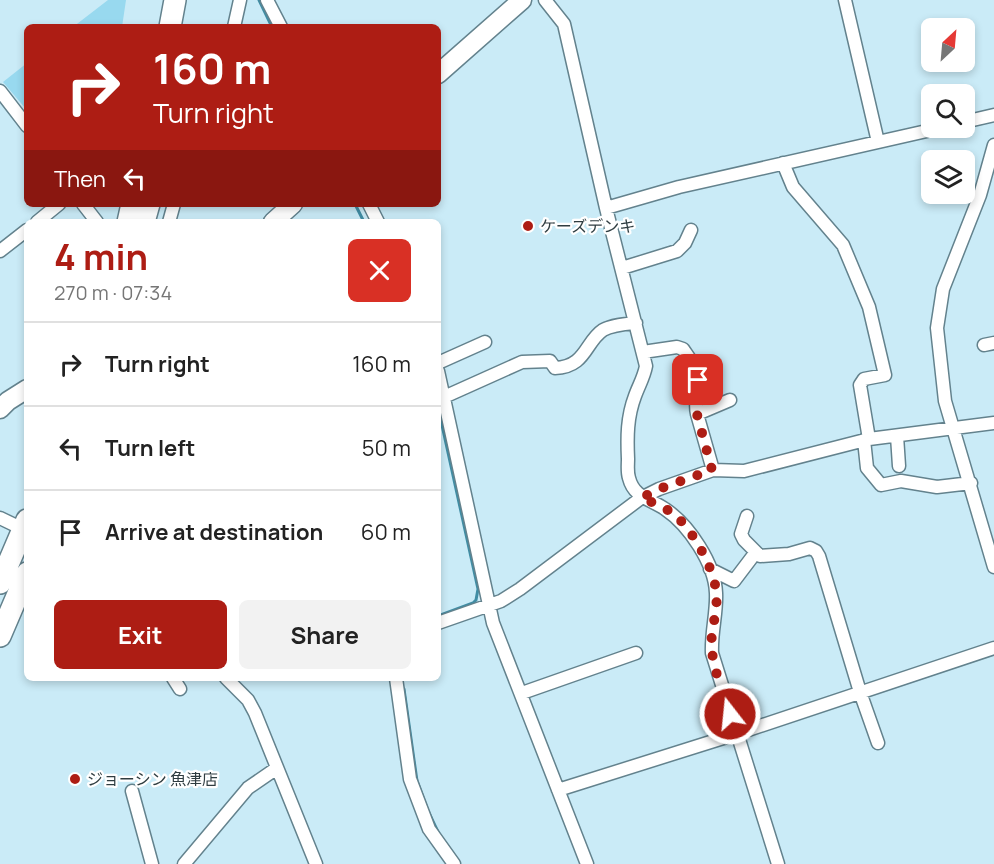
<!DOCTYPE html>
<meta charset="utf-8">
<style>
:root{--surface:#fff;--page:#f2f2f2;--text:#222;--muted:#767676;--line:#e0e0e0;--accent:#ad1d14}
body{margin:0;font-family:Manrope,"Noto Sans JP",sans-serif;background:var(--page);color:var(--text);height:100vh;display:flex;flex-direction:column;font-size:22px;white-space:nowrap}
*{box-sizing:border-box;margin:0}
p{font-size:20px;color:var(--muted)}
.icon{flex:none;width:33px;height:33px;fill:none;stroke:currentColor;stroke-width:2;stroke-linecap:round;stroke-linejoin:round}
.map{position:relative;flex:1;overflow:hidden}
.side{position:absolute;left:24px;top:219px;width:417px;height:462px;display:flex;flex-direction:column;background:var(--surface);border-radius:9px;box-shadow:0 3px 9px #0003}
.side>*{flex:none}
.top-card{position:absolute;left:24px;top:24px;width:417px;height:183px;border-radius:9px;box-shadow:0 3px 9px #0003;background:#ad1d14;color:#fff;overflow:hidden}
.needle{width:39px;rotate:26deg}
.controls{position:absolute;left:921px;top:18px;display:grid;gap:12px}
.controls a{display:grid;place-items:center;width:54px;height:54px;border-radius:9px;background:var(--surface);box-shadow:0 3px 9px #0003;font-size:30px}
.pin{position:absolute;display:grid;place-items:center;width:51px;height:51px;color:#fff;margin:-26px;border-radius:12px;box-shadow:0 3px 9px #0006}
.me{position:absolute;width:66px;margin:-33px;rotate:344deg;stroke-linejoin:round;filter:drop-shadow(0 0 4px #0008)}
.turn{display:flex;align-items:center;gap:21px;height:126px;padding:0 30px;font-size:27px}
.turn .icon{width:78px;height:78px;stroke-width:2.5}
.turn b{display:block;font-size:42px;line-height:51px}
.then{display:flex;align-items:center;height:57px;padding:0 30px;background:#0003;gap:12px;font-size:22px}
.round{display:grid;place-items:center;flex:none;width:63px;height:63px;border-radius:9px;background:var(--page)}
.summary{display:flex;align-items:center;justify-content:space-between;height:102px;padding:0 30px}
h1{font-size:36px;font-weight:700;line-height:45px;color:var(--accent)}
.button{display:flex;gap:12px;margin-top:auto;padding:12px 30px}
.button a{flex:1;height:69px;border-radius:9px;background:var(--accent);color:#fff;font-size:24px;font-weight:700;line-height:69px;text-align:center}
.button a+a{background:var(--page);color:var(--text)}
ul{padding:0;list-style:none}
li{display:flex;align-items:center;gap:18px;height:84px;padding:0 30px;border-top:2px solid var(--line)}
li div{flex:1}
li b{display:block;font-size:22px}
li em{font-style:normal}
.map>svg:first-child{display:block}
</style>
<div class="map">
<svg width="994" height="864" viewBox="0 0 994 864">
<rect width="100%" height="100%" fill="#caebf7"/>
<path fill="#98d9ef" d="M108 0H126L122 27H73Z
M27 63V108L26 109 3 82Z"/>
<g fill="none" stroke-linecap="round" stroke-linejoin="round">
<path stroke="#408da4" stroke-width="3" d="M259 0 272 27
M355 204 364 222
M438 407 478 589 476 600 473 603 438 616
M404 689 417 781 428 811 440 836"/>
<g stroke="#63828d" stroke-width="15">
<path id="minor" d="M267 0 281 27
M545 0 564 24 606 208 646 366C644 377 639 385 635 396 627 417 627 437 628 459 628 465 627 472 629 478 634 498 651 499 665 509 689 525 715 564 716 593 717 613 711 632 712 653L778 864
M845 0 878 142
M234 27 240 0
M0 91 27 126
M964 122 994 115
M994 145 980 195 943 289 937 328 945 401 994 567
M783 163 793 187 843 245 869 307 885 375 864 379 860 385 869 439
M83 204 97 222
M369 204 378 222
M606 208 679 187 940 128
M37 222 59 204
M169 222 174 204
M0 251 27 230
M622 268 677 251 685 243 691 230
M984 345 994 343
M643 352 677 347 683 349C689 358 698 369 698 380 699 392 694 402 697 414L730 400
M438 363 485 342
M438 371 493 623 587 864
M444 397 522 362 550 361 555 368C586 367 585 342 603 330 612 325 625 324 636 323
M697 414 713 470
M897 436 899 466
M864 440 867 468 881 485 901 481 937 487 971 483
M747 516 741 534 744 540 760 556 789 554 810 548 816 551 819 556 860 692 878 743
M0 518 27 531
M710 569 734 581 756 552
M438 623 501 601 520 589 641 498 659 489 713 470 744 471 869 439 994 423
M173 678 180 689
M226 678 248 700 255 713 316 864
M396 678 410 779 429 829 454 864
M522 693 636 653
M558 790 736 734 994 648
M132 791 152 864
M184 864 248 788 277 768"/>
</g>
<g stroke="#63828d" stroke-width="21">
<path id="secondary" d="M438 74 522 0
M273 222 293 204
M0 409 8 401 27 389"/>
</g>
<g stroke="#63828d" stroke-width="24">
<path id="trunk" d="M170 27 175 0
M128 222 132 204
M144 222 149 204
M0 583 27 520
M0 636 27 573"/>
</g>
<use href="#minor" stroke="#fff" stroke-width="12"/>
<use href="#secondary" stroke="#fff" stroke-width="18"/>
<use href="#trunk" stroke="#fff" stroke-width="21"/>
</g>
<g fill="none" stroke-linecap="round" stroke-linejoin="round">
<path stroke="#ad1d14" stroke-width="10" stroke-dasharray="0 18" d="M698 380 695 407 712 470 659 489 641 498C654 503 668 508 678 518 694 533 714 569 716 591 719 612 709 631 712 651 714 672 724 694 730 714"/>
</g>
<g fill="#ad1d14" stroke="#fff" stroke-width="2">
<circle cx="528" cy="226" r="6"/>
<circle cx="75" cy="779" r="6"/>
</g>
<g text-anchor="middle" stroke-width="4.5" stroke-linejoin="round" paint-order="stroke">
<g font-size="16" fill="#2f3d41" stroke="#fff" text-anchor="start">
<text x="540" y="232">ケーズデンキ</text>
<text x="87" y="785">ジョーシン 魚津店</text>
</g>
</g>
</svg>
<div class="controls">
<a><svg class="needle" viewBox="-14 -14 28 28"><path d="M0-13l5 13h-10z" fill="#e53935"/><path d="M0 13l5-13h-10z" fill="#767676"/></svg></a>
<a><svg class="icon" aria-label="search" viewBox="0 0 24 24"><circle cx="10" cy="10" r="6"/><path d="M15 15l6 6"/></svg></a>
<a><svg class="icon" aria-label="layers" viewBox="0 0 24 24"><path d="M12 4l9 5-9 5-9-5zM3 14l9 5 9-5"/></svg></a>
</div>
<div class="pin" style="left:698px;top:380px;background:#d93025"><svg class="icon" aria-label="arrive" viewBox="0 0 24 24"><path d="M6 21V4h12l-3 4 3 4H6"/></svg></div>
<svg class="me" style="left:730px;top:714px" viewBox="-20 -20 40 40"><circle r="17" fill="#ad1d14" stroke="#fff" stroke-width="3"/><path d="M0-11L8 9 0 5-8 9z" fill="#fff"/></svg>
<div class="top-card">
<div class="turn"><svg class="icon" aria-label="right" viewBox="0 0 24 24"><path d="M7 20v-9h11M14 6l5 5-5 5"/></svg><div><b>160 m</b>Turn right</div></div>
<div class="then">Then<svg class="icon" aria-label="left" viewBox="0 0 24 24"><path d="M17 20v-9H6M10 6l-5 5 5 5"/></svg></div>
</div>
<section class="side">
<div class="summary"><div><h1>4 min</h1><p>270 m · 07:34</p></div><a class="round" style="background:#d93025;color:#fff"><svg class="icon" aria-label="close" viewBox="0 0 24 24"><path d="M6 6l12 12M18 6L6 18"/></svg></a></div>
<ul>
<li><svg class="icon" aria-label="right" viewBox="0 0 24 24"><path d="M7 20v-9h11M14 6l5 5-5 5"/></svg><div><b>Turn right</b></div><em>160 m</em></li>
<li><svg class="icon" aria-label="left" viewBox="0 0 24 24"><path d="M17 20v-9H6M10 6l-5 5 5 5"/></svg><div><b>Turn left</b></div><em>50 m</em></li>
<li><svg class="icon" aria-label="arrive" viewBox="0 0 24 24"><path d="M6 21V4h12l-3 4 3 4H6"/></svg><div><b>Arrive at destination</b></div><em>60 m</em></li>
</ul>
<div class="button"><a>Exit</a><a>Share</a></div>
</section>
</div>
